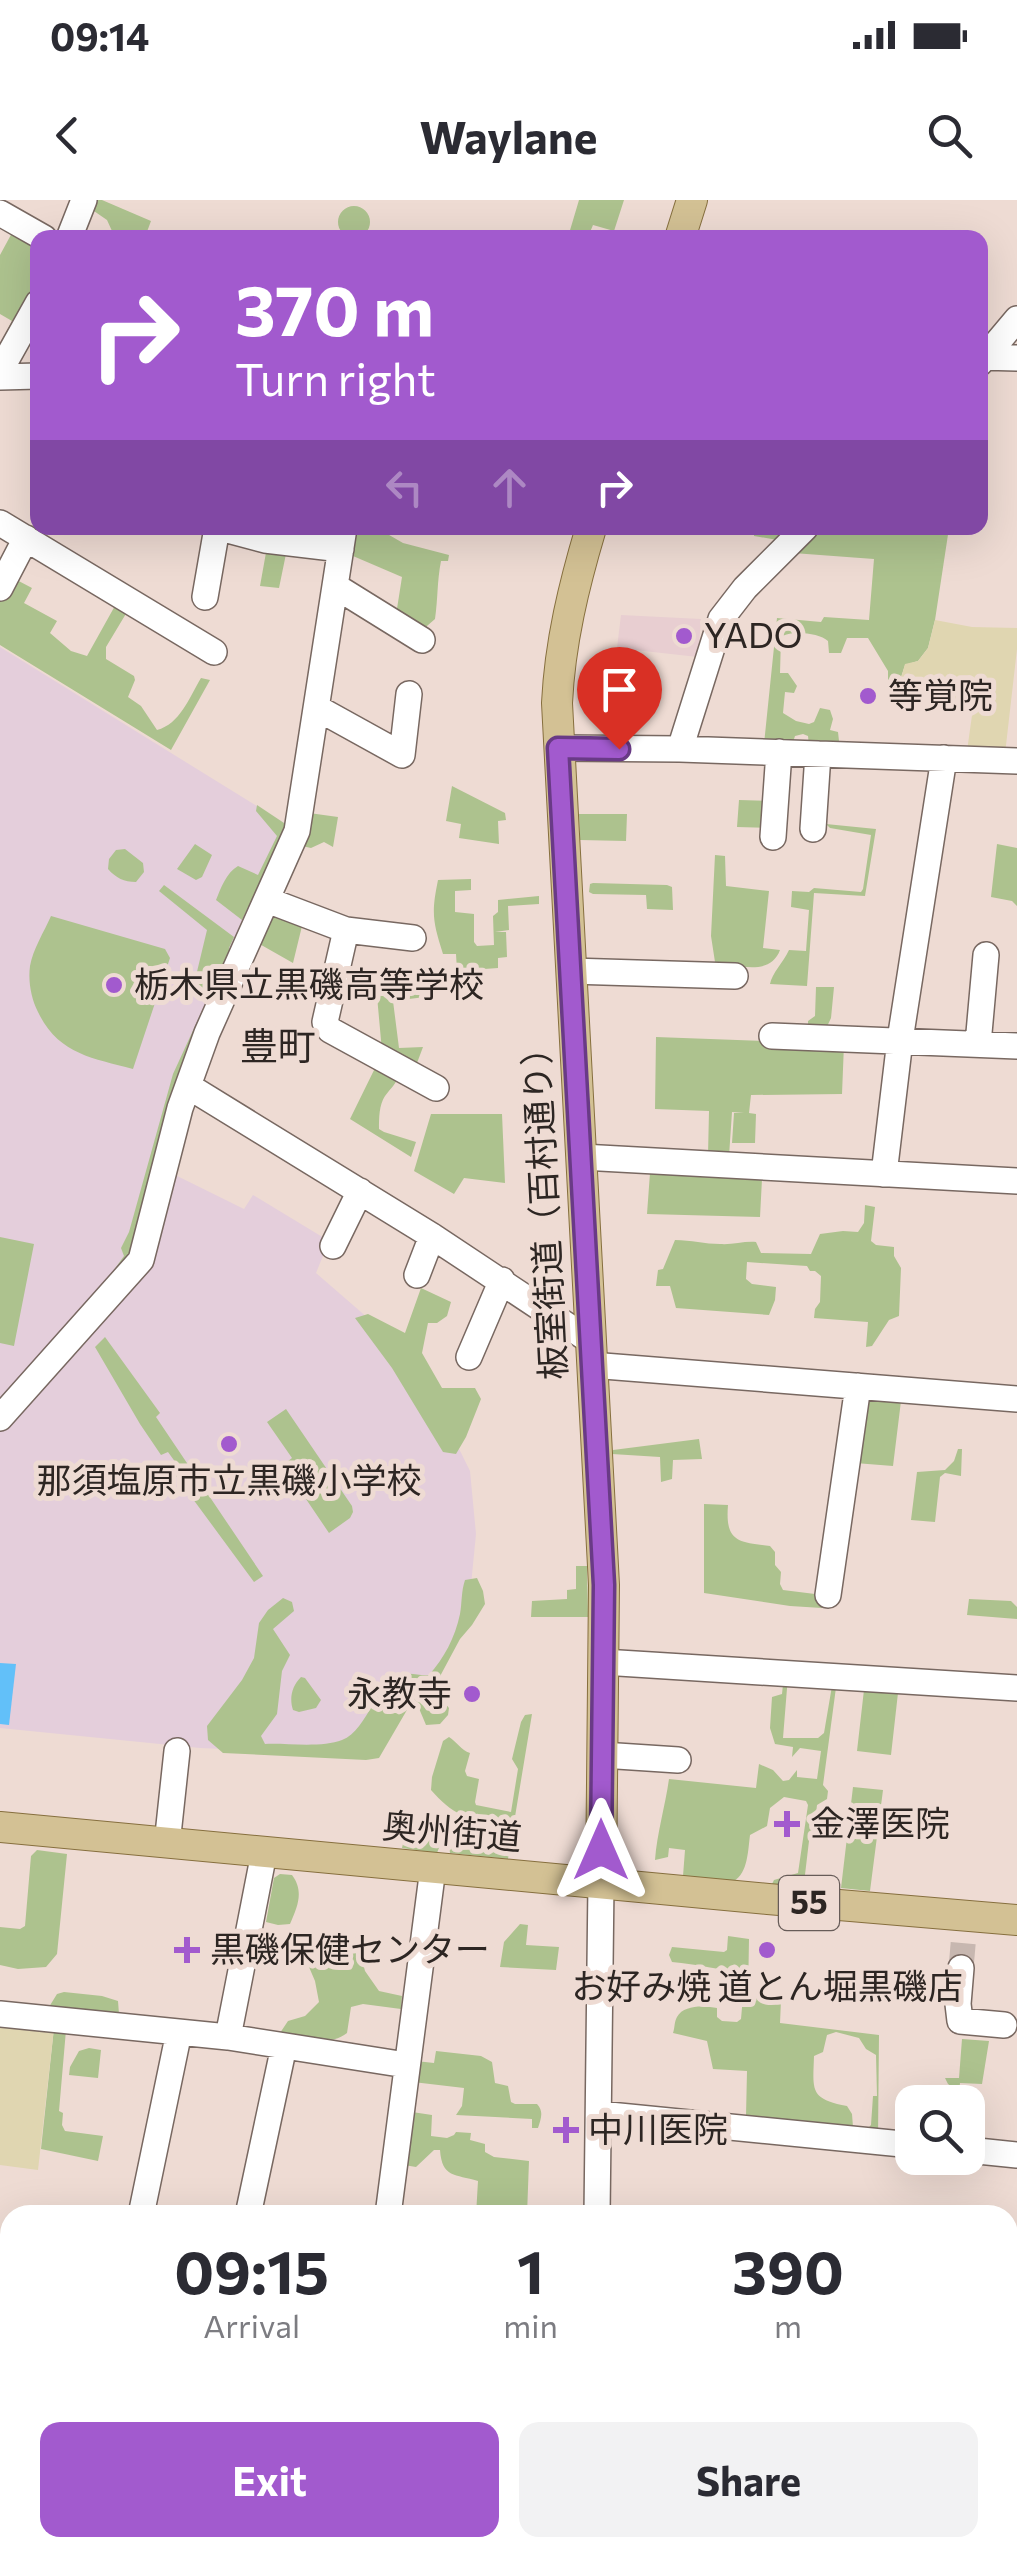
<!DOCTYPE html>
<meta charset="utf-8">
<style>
:root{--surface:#fff;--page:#f2f2f3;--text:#2b2b33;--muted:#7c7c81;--accent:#a25ace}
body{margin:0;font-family:Commissioner,"Noto Sans JP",sans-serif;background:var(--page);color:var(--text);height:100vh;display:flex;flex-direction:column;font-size:38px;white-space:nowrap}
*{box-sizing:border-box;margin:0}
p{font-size:32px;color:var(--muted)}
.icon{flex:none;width:55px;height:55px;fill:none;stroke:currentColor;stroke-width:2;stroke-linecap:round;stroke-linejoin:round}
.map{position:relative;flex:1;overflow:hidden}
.side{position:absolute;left:0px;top:2005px;width:1018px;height:352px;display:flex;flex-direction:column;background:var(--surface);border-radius:30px 30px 0 0;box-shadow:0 10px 40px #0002}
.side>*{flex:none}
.top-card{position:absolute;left:30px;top:30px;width:958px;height:305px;border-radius:20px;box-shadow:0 10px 40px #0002;background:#a25ace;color:#fff;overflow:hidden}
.controls{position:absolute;left:895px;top:1885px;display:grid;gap:20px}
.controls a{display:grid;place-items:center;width:90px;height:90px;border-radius:20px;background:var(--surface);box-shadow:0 10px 40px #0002;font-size:50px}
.pin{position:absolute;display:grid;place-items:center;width:85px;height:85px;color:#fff;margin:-102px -42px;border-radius:50% 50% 50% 0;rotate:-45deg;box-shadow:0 0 10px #0007}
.pin .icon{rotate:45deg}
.me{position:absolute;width:110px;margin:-55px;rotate:0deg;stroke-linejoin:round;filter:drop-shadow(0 0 8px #0008)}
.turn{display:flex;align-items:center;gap:35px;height:210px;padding:0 40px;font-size:45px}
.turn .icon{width:130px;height:130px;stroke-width:2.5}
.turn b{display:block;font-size:70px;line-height:85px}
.lanes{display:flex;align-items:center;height:95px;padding:0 40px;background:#0003;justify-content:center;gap:50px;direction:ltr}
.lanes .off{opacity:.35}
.eta{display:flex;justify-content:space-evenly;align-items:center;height:170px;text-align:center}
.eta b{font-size:60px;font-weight:700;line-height:70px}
.button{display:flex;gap:20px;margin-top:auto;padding:20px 40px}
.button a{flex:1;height:115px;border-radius:20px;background:var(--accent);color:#fff;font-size:40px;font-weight:700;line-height:115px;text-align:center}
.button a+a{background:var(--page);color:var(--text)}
.status{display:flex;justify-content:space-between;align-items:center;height:70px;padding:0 50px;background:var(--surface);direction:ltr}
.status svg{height:28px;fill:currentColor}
header{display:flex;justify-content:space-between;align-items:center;height:130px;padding:0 40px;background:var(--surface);font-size:45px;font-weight:700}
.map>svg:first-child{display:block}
</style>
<div class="status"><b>09:14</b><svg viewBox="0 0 49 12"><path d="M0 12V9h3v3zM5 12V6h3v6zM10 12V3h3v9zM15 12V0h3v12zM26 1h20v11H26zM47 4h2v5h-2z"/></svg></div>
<header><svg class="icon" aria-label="back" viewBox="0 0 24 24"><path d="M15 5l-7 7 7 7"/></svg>Waylane<svg class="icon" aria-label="search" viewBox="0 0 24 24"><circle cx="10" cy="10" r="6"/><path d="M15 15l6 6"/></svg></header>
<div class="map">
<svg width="1017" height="2356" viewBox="0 0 1017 2356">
<rect width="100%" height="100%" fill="#eedbd3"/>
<path fill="#e8ced1" d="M621 415 701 419 698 457 617 448Z"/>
<path fill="#e4cedb" d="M0 447 297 631 163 969 244 1009 253 995 329 1041 316 1073 414 1158 470 1271 476 1334 470 1395 442 1468 367 1555 200 1548 0 1528Z"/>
<path fill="#adc28e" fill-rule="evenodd" d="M94 0H102L151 21 145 37H124L112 31 107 20 91 9Z
M579 0H624L614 31 593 25 588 37H568Z
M338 22a16 16 0 1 1 32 0a16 16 0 1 1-32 0Z
M13 31 37 45V84L0 153V144L12 121 0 114V55Z
M351 328H377L403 343 449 355 448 361H441C437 381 438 399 435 419L420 432 396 415 402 377 346 353Z
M754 328H949L935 420 928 448 918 461 905 465 899 483 888 481V471L868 438H847L841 453H829L828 441C819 433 791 430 781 437L780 473H788L797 486 794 493 785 492 783 513 796 521 809 524 814 522 820 508 830 510 833 519 830 530 838 532 839 541 873 544 809 546 808 536 803 534 795 536 792 545 764 544 777 418 821 422 824 417 869 420 874 359 793 353 789 342 754 336Z
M267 347 287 349 279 388 260 386Z
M13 378 32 388 24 403 57 421 50 433 71 451 87 456 116 404 127 412 106 447V459L134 476 135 480 128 497 141 506 157 530C180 524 189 498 201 478L210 480 171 550 0 445V402Z
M452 586 505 613 506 620 498 621 499 644 459 638 461 624 446 621Z
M739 600 770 601 768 628 737 627Z
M257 605 290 627 256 705 248 707 242 720 216 700C221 688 226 673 238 666L258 675 277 636 256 611Z
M309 613 338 617 333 647 324 642 311 648 302 646Z
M579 614H627L626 641 580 640Z
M826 624 876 629 865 696 814 693 807 786 770 784C772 773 783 763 789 750L806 751 809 710 791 707 792 691 809 692 814 688 861 692 863 689 871 635 830 628Z
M195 644 212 655 202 677 196 680 177 669Z
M997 644 1017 648V706L1012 701 991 697Z
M125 649 143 663 144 672 136 682C124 682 116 678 108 669L109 659 116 650Z
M715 655 725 656 726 686 769 691 763 748 780 750C770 777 737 765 715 762L711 736Z
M471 679V690L455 691V712L474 714V742L477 746 494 745 493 716 498 712V700L539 696V704L508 706 509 730 495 732H506L507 757 498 758V768L457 771 456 754H443C433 722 431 714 438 680Z
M593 683 667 685 672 687 673 710 647 709 646 695 593 694 589 692 590 684Z
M164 685 234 737 229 748 235 756 137 1054 116 1079 111 1074 124 1056 121 1048 129 1032 173 874 207 800 197 788 195 780 207 730 159 691Z
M272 710 302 726 293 763 256 742Z
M51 716 165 749 170 758 133 869C92 858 58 854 38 812 31 798 28 781 30 766 33 749 44 732 51 716Z
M816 787H834L831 818 824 833 808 832V821L815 816Z
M424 791 425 797 393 801 399 848 423 847 414 871 382 851 377 796Z
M656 837 844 844 842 894 751 895 749 913 756 914 755 943H732L734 913H744L732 912 729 956 708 955 709 911 655 909Z
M377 864 399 875C396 884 391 888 385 896 379 905 379 918 379 929L384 932 416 942 411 957 350 919Z
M431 914H502L505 983 464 978 454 994 414 971Z
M650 973 762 979 760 1017 647 1014Z
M865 1005 875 1007 871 1041 876 1045 894 1047V1056L901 1068 899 1116 889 1120 872 1146 866 1147 868 1122 814 1118 815 1109 820 1102 821 1076 815 1071H810L807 1066 747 1062 746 1079 752 1084 776 1087 775 1100 769 1115 676 1108 670 1086H656L658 1070 663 1069 675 1040C691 1040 705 1044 720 1044 732 1045 744 1041 756 1042L761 1053 811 1054 820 1034 843 1031 858 1032 864 1023Z
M0 1037 34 1044 14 1146 0 1143Z
M421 1088 451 1102 447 1116 437 1123H428L422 1153 442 1188H475L481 1199 466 1237 456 1254 443 1252 392 1168 355 1118 368 1114 405 1133Z
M105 1137 160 1213 156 1217 263 1376 254 1382 176 1276 181 1270 168 1252 161 1255 140 1224 95 1147Z
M867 1198 901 1201 893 1266 855 1263Z
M286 1209 352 1306 353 1312 350 1318 329 1333 283 1265 292 1258 267 1222Z
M699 1239 702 1259 673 1260 672 1279 661 1282 660 1257 612 1254 613 1250Z
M958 1249H962L961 1276 945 1273 940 1277 935 1322 911 1320 917 1272 945 1270 954 1261Z
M704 1304 728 1305C725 1342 738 1342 770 1346L775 1352V1365L781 1372 780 1384 783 1390 823 1395 822 1408 790 1406 704 1393Z
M576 1366H587L588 1417H531L532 1401 567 1399V1390L576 1389Z
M477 1378 483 1391 485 1404 472 1425 460 1439 438 1480 443 1501 449 1508 448 1515 440 1524 426 1525 418 1506 411 1503 379 1558 366 1560 223 1553 208 1540 207 1526 242 1480 254 1458 259 1423 268 1410 283 1398 292 1402 294 1411 273 1429 290 1455 282 1471 277 1514 261 1536 265 1544C287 1543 322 1548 342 1540 369 1530 376 1478 406 1474 413 1473 421 1476 429 1475 444 1458 455 1438 460 1414 462 1403 461 1392 465 1380Z
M969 1399 1011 1401 1017 1407V1419L967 1415Z
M784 1475 788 1476 783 1538H818L824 1533 833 1480H837L823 1585 828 1591 827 1599 817 1605 814 1630 821 1633 819 1640 809 1641 804 1683 800 1687 772 1684 774 1680 798 1673 808 1605 806 1601 784 1597 770 1608 767 1626 750 1635C748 1650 748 1673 734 1681L683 1676 685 1650 669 1648 668 1657 655 1660C657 1633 665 1607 669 1579L756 1588 759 1564 773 1570 783 1581 789 1580 797 1570V1577L817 1579 821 1551 800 1548 792 1557 793 1547 775 1544 770 1528 772 1497 782 1494Z
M301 1477 305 1478 321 1500 316 1508 299 1512 293 1510C289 1498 292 1486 301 1477Z
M865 1481 899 1484 891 1555 857 1551Z
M532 1514 508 1659 450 1653 448 1640H442L437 1653 402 1648 406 1630H436L460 1635 469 1642 491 1646 500 1643 505 1635 500 1623C468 1621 452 1614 431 1590L432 1577 443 1541 449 1537C457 1542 461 1550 470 1553L465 1571 467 1576 479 1579 475 1602 476 1605 511 1612 518 1569 512 1559 521 1522 525 1515Z
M853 1587 883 1590 870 1691 841 1688Z
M37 1650 67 1654 57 1754 46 1767 18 1769 0 1765V1727L20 1729 25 1726 31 1656Z
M280 1674 292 1675C304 1691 298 1706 290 1724L278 1725 266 1722 274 1678Z
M520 1724 528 1725 526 1745 559 1747 556 1770 500 1767 504 1742Z
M728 1736 749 1739 748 1797 781 1800 780 1823 879 1835 878 1937 746 1916 747 1871 713 1869 707 1841 673 1833C675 1828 674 1822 677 1817 684 1804 706 1806 717 1808V1817L722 1821 737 1822 741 1819 745 1773C720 1770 697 1764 672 1762L669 1755 672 1747 724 1752 727 1750ZM836 1832 859 1838 866 1849 876 1855 877 1896H873L871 1925 865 1931 853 1927 852 1914 847 1906C809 1899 813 1890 814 1856L823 1852 827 1835Z
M342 1739 359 1748 365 1771 379 1791 402 1796 401 1809 363 1804 351 1807 347 1833C330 1847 299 1839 278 1836L288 1821 305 1816 319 1802 315 1781 309 1767 313 1755Z
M64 1792 102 1796 118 1801 119 1814 49 1807 57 1794Z
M54 1828 66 1830 59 1911 63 1913 62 1925 65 1931 103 1936 98 1961 41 1949Z
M962 1839 989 1841 982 1884 960 1883 958 1902H955V1889L948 1884 945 1878H959Z
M89 1848 101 1850 98 1878 69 1875 70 1867 79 1851Z
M436 1851 481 1856 492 1862 495 1883 508 1886 511 1902 515 1904H537C544 1911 541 1919 538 1928H532V1919L456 1915 462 1906 464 1888 413 1882 416 1861 434 1863Z
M412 1912 432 1915 431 1936 447 1938 454 1935 456 1932 471 1933 470 1940 485 1944V1952L494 1957 529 1961 527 2015H476L478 1981C455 1974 442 1978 440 1950H434L416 1967 404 1965Z"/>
<path fill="#e0d6b1" d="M935 420 972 427 1017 428V449L1005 554 967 551 974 501 898 490 905 464 918 461 928 448Z
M0 1822 54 1828 38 1970 0 1965Z
M355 2348H539L540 2353 555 2356H354Z"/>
<path fill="#62c0f9" d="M0 1463 16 1464 9 1525 0 1524Z"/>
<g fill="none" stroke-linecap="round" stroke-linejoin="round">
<path stroke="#c7b7b0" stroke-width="25" stroke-dasharray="25 12" stroke-linecap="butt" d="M961 1768 964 1734"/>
<g stroke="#786861" stroke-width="28">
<path id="minor" d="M0 13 44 38
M69 38 84 0
M980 157 1017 158
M980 163 1017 119
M0 171 38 103
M0 177 38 176
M0 323 214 452
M220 328 265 340 341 349
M335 386 422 440
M0 388 26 338
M205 397 217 328
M317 508 402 555 409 494
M558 548 680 549 1017 561
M680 549 721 419 745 388 805 328
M813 629 818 554
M773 637 779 552
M267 700 346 730 413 738
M346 730 325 822 330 830 436 888
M571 771 735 776
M772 836 1017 846
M978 844 986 755
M188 886 432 1036 589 1140
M582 957 1017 981
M884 974 900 840 944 558
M333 1046 360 991
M417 1075 432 1036
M469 1157 502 1080
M591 1165 1017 1199
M0 1218 141 1060 180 908 207 833 297 631 344 328
M828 1395 858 1186
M603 1462 1017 1488
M602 1555 678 1560
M167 1644 177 1551
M961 1768 958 1804 960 1821 1004 1825
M0 1814 228 1837 406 1865
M228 1837 264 1653
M599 1914 912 1945
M968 1950 1017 1955
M141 2015 179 1832
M248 2015 284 1846
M388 2015 433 1668
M597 2015 601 1683
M0 2194 10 2196
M1008 2334 1017 2336
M0 2356H2
M153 2356 154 2348
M586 2356 587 2348"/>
</g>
<g stroke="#866f3e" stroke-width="32">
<path id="major" d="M680 38 692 0
M591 328C574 385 560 442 557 503L604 1385 601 1683
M0 1627 768 1699 1017 1720"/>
</g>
<use href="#minor" stroke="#fff" stroke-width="25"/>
<use href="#major" stroke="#d3c194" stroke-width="30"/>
</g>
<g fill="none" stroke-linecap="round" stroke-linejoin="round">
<g stroke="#693a86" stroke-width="25">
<path id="route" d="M601 1650 604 1385 558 548 619 549"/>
</g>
<use href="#route" stroke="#a25ace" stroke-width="18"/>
</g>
<g fill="#a25ace" stroke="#eedbd3" stroke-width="4">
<circle cx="684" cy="436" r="10"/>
<circle cx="868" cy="496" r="10"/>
<circle cx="114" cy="785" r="10"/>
<circle cx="229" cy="1244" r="10"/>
<circle cx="472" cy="1494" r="10"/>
<path d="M782 1609h10v10h10v10h-10v10h-10v-10h-10v-10h10z"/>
<path d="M182 1735h10v10h10v10h-10v10h-10v-10h-10v-10h10z"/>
<circle cx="767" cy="1750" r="10"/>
<path d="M561 1915h10v10h10v10h-10v10h-10v-10h-10v-10h10z"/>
</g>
<g text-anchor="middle" stroke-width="10" stroke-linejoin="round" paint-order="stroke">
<rect fill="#eedbd3" stroke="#675c58" stroke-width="2.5" x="779" y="1676" width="60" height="54" rx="8"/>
<g font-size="32" font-weight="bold" fill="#2d2623">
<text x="809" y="1714">55</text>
</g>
<g font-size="35" fill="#2d2623" stroke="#eedbd3" text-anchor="start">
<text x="704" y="448">YADO</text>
<text x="888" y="508">等覚院</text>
<text x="134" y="797">栃木県立黒磯高等学校</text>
<text x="229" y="1293" text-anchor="middle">那須塩原市立黒磯小学校</text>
<text x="452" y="1506" text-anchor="end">永教寺</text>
<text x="810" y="1636">金澤医院</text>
<text x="210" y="1762">黒磯保健センター</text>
<text x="767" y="1799" text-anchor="middle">お好み焼 道とん堀黒磯店</text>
<text x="588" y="1942">中川医院</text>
</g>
<g font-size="35" fill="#2d2623" stroke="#eedbd3">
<text transform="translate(545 1005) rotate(-93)" y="12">板室街道（百村通り）</text>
<text transform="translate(452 1632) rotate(5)" y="12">奥州街道</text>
</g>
<g font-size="38" fill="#2d2623" stroke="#eedbd3">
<text x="278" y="860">豊町</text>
</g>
</g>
</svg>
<div class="controls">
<a><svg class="icon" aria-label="search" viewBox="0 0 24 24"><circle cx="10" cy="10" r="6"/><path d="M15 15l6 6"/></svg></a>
</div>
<div class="pin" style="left:619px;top:549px;background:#d93025"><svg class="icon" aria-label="arrive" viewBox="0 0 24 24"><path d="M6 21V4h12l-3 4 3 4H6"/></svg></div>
<svg class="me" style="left:601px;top:1650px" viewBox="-20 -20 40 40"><path d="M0-17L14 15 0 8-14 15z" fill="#a25ace" stroke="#fff" stroke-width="4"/></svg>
<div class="top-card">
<div class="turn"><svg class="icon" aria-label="right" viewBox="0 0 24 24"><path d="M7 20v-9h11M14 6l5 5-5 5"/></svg><div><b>370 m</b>Turn right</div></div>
<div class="lanes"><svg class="icon off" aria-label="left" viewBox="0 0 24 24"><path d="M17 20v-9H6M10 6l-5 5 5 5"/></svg><svg class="icon off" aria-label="ahead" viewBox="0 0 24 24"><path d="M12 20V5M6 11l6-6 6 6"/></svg><svg class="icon" aria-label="right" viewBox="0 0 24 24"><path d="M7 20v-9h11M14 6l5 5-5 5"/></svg></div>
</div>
<section class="side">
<div class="eta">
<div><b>09:15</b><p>Arrival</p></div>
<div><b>1</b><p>min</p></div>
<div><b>390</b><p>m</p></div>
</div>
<div class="button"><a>Exit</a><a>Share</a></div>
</section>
</div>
